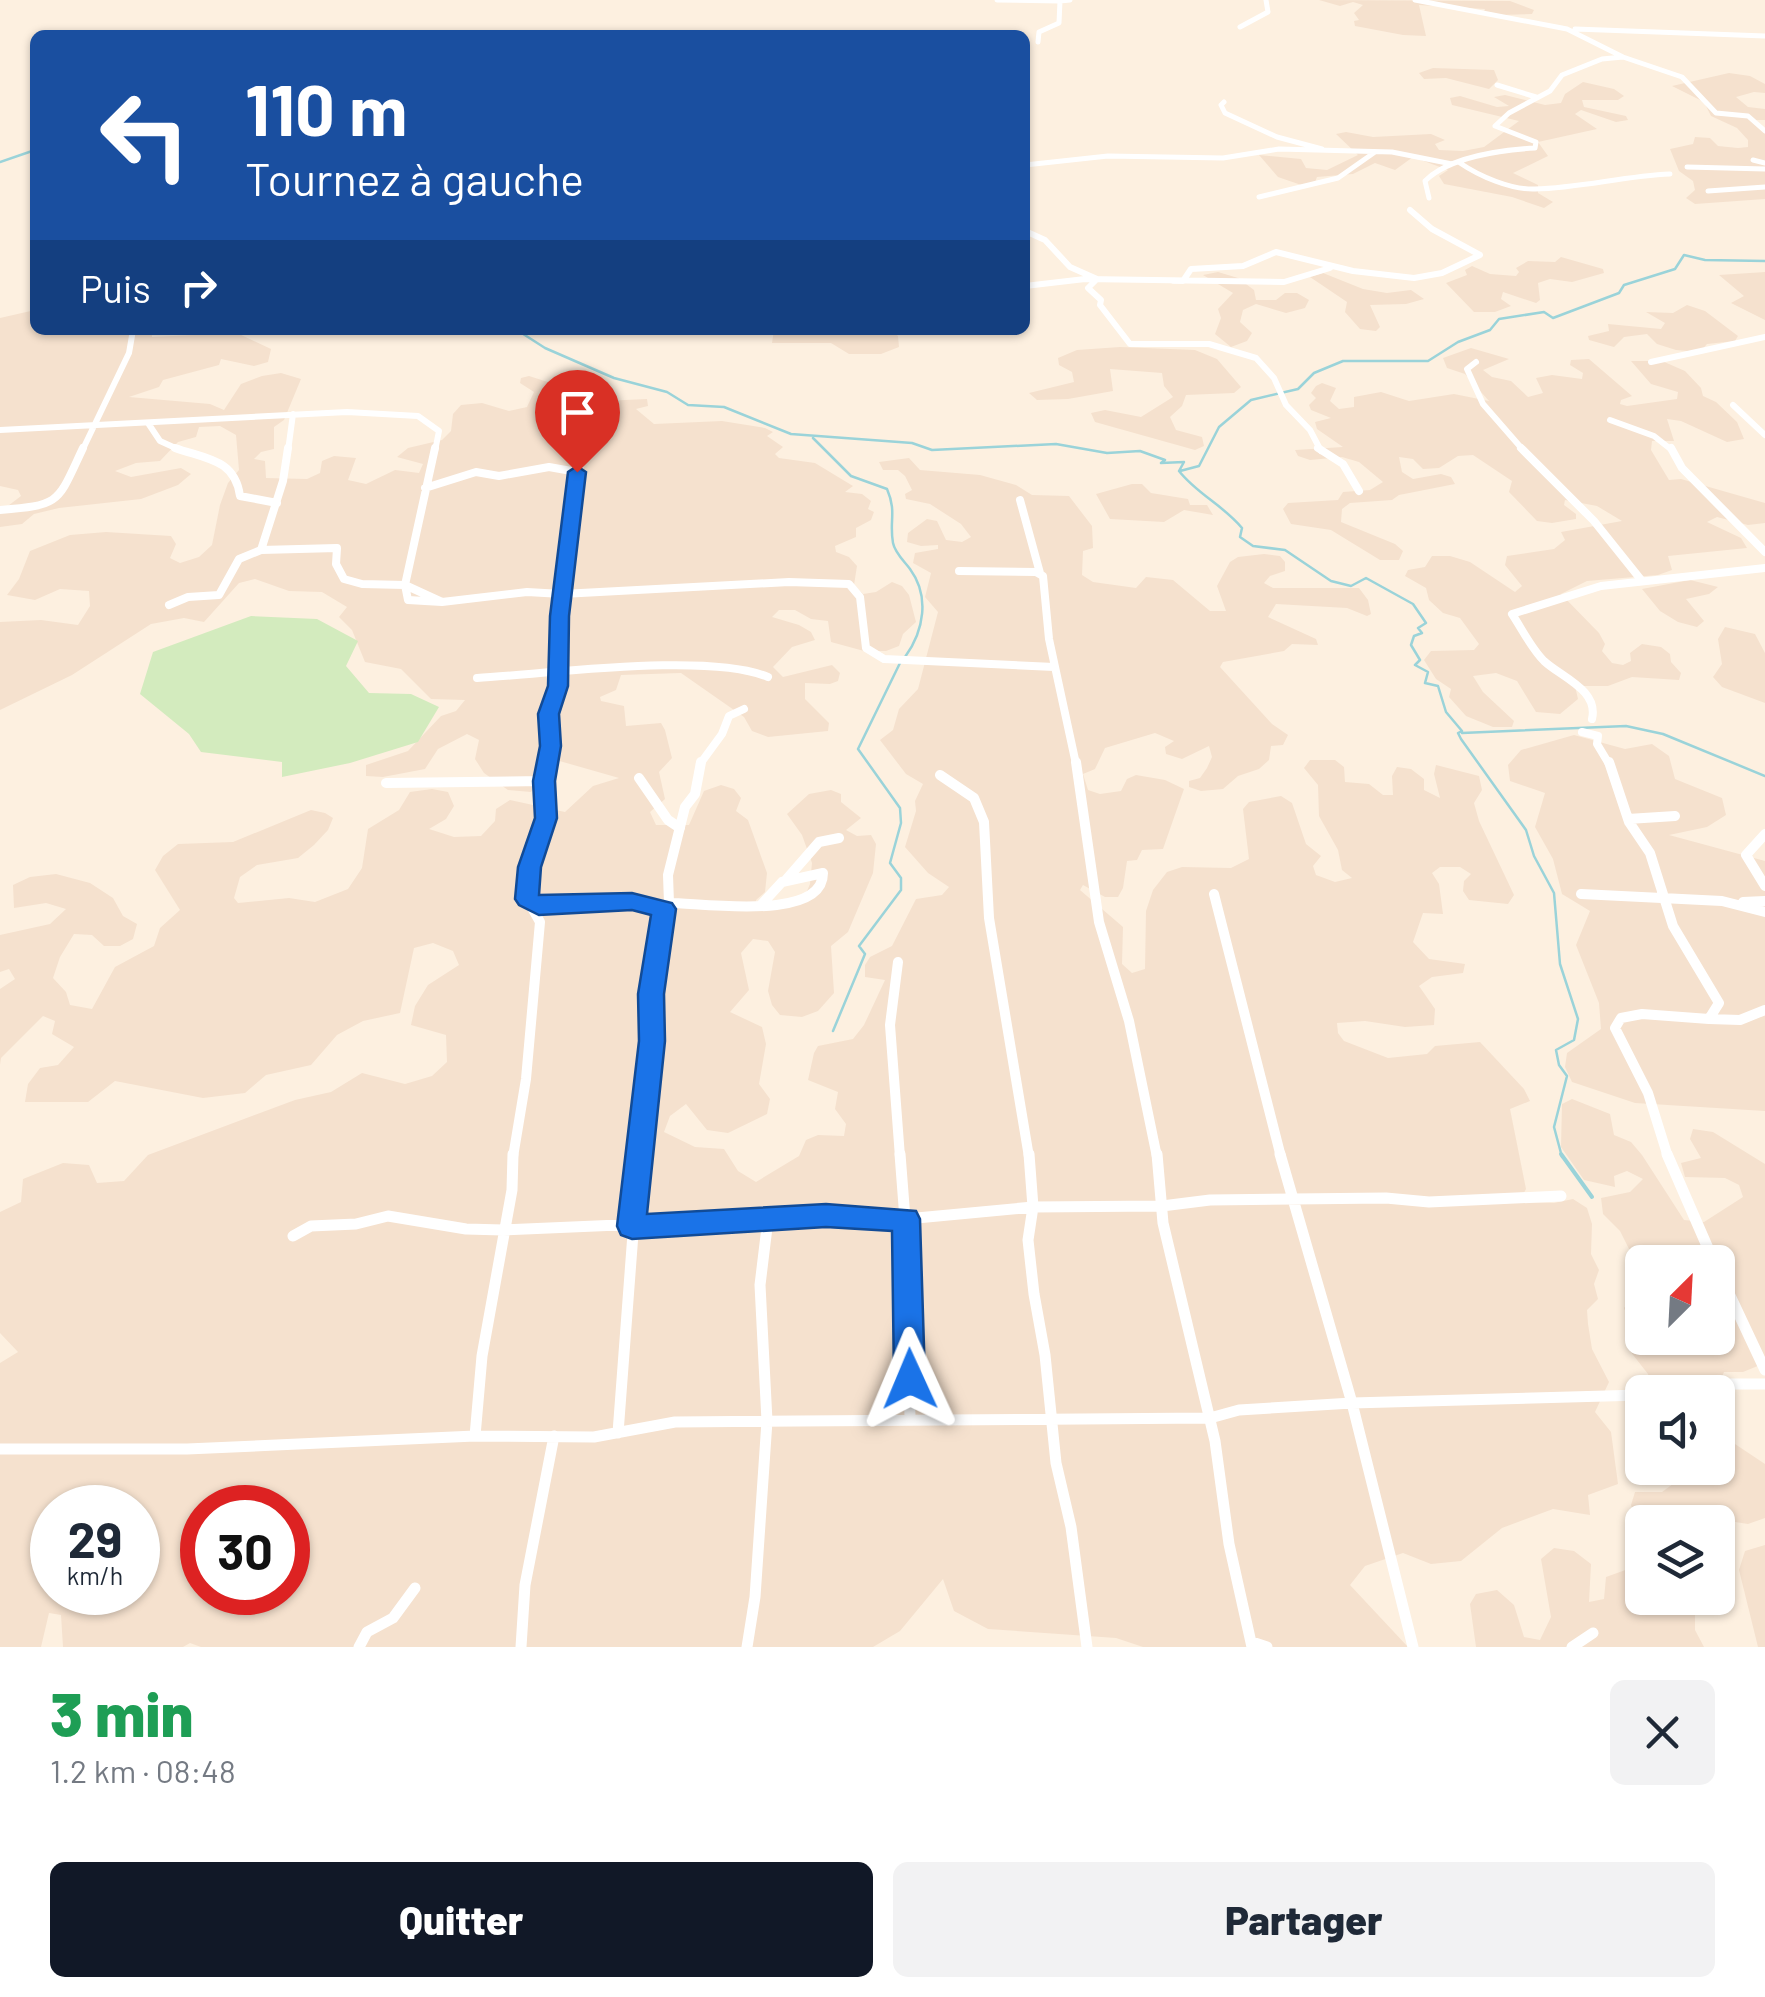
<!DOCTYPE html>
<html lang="fr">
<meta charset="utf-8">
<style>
:root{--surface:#fff;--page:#f2f2f3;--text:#1f2937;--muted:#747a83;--accent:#111827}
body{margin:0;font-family:Barlow,sans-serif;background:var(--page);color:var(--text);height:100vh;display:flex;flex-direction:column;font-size:38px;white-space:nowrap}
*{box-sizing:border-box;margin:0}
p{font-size:32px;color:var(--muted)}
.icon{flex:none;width:55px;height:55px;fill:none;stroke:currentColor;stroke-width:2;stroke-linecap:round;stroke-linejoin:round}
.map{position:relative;height:1647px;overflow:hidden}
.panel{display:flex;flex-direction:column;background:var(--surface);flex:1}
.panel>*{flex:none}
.banner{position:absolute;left:30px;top:30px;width:1000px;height:305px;border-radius:15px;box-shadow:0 2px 8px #0004;background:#1a4fa0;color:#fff;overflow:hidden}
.needle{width:65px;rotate:24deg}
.tools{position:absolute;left:1625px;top:1245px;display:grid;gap:20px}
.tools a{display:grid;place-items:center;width:110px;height:110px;border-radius:15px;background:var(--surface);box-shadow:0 2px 8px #0004;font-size:50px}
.speed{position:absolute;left:30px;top:1485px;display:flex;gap:20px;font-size:50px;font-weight:700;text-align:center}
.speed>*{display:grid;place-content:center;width:130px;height:130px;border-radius:50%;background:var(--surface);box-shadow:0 2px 8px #0004;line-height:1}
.speed small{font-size:25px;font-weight:400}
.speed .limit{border:15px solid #d22;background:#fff;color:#111}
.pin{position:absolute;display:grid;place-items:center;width:85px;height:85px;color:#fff;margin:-102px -42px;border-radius:50% 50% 50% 0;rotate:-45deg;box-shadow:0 0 10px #0007}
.pin .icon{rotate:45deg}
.me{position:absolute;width:110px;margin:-55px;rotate:359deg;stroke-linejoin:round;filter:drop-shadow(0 0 8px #0008)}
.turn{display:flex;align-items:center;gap:35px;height:210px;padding:0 50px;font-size:45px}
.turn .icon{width:130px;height:130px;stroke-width:2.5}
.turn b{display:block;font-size:70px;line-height:85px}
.then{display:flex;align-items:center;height:95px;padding:0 50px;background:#0003;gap:20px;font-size:38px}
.round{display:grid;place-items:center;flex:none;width:105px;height:105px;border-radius:15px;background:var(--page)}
.overview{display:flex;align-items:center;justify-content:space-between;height:170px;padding:0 50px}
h1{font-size:60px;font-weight:800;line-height:75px;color:#1e9e55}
.action{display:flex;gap:20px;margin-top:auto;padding:20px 50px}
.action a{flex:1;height:115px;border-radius:15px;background:var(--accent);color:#fff;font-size:40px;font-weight:800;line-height:115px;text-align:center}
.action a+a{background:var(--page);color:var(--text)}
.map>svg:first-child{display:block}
</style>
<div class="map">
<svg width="1765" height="1647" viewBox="0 0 1765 1647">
<rect width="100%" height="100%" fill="#fdf0e0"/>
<path fill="#f5e1ce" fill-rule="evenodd" d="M1319 0 1510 1 1534 10 1532 14 1500 15 1483 14 1485 9 1419 5 1426 36 1403 35 1355 26 1354 21 1359 20 1354 13 1363 5 1353 2 1340 6Z
M1433 68 1494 70 1498 80 1489 89 1446 78 1424 79 1419 73Z
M1729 73 1750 76 1765 84V93L1754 92 1736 97 1748 107 1765 109V120H1756L1765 130V199L1695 204 1686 198 1695 190 1693 181 1679 171 1670 149 1693 144 1695 137 1710 138 1718 146 1738 148 1748 147V140L1737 128 1711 116 1704 102 1672 86Z
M1583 82 1614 89 1624 96 1618 100H1582L1584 107 1626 116 1628 120 1616 122 1581 110 1575 114 1597 129 1538 142 1548 156 1513 173 1538 185V193L1553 202 1544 208 1512 197 1444 184 1439 176 1448 170 1413 157 1395 170 1375 163 1353 174 1317 177 1314 185 1307 187 1278 177 1259 155 1301 159 1306 168 1327 170 1358 155 1336 134 1346 132 1373 137 1431 134 1445 140 1435 144 1439 150 1463 151 1484 147 1519 121 1452 105 1450 98 1460 96 1497 107 1509 106 1494 97 1505 95 1545 105 1561 103 1565 94Z
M1561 257 1603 269 1604 273 1572 282 1550 279 1538 283 1540 300 1536 303 1503 292 1501 299 1511 306 1495 312H1474L1446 283 1467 275 1465 270 1472 266 1490 274 1516 276 1519 272 1516 268 1528 261 1555 262Z
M1218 272 1238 278 1254 290 1256 300H1276L1285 293H1297L1309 300 1305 308 1286 313 1256 304 1243 310 1240 322 1252 333 1247 341 1231 347 1215 334 1221 318 1218 309 1233 293 1203 275Z
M1765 272V320L1731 303 1744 296 1719 275Z
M1323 273 1363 289 1387 293 1411 290 1424 299 1406 304 1370 305 1380 327 1376 331 1360 329 1345 312 1347 302 1310 277Z
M1687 305 1705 311 1738 336 1735 341 1707 344 1700 352 1676 350 1657 344 1647 334 1624 337 1614 347 1589 340 1588 336 1609 331 1608 324 1661 329 1665 323 1646 312 1673 313Z
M35 310V330H152V337L237 333 271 349 268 362 254 366 221 359 219 365 163 380 159 387 129 397 210 404 224 410 241 384 262 376 281 373 301 379 284 420 274 427V449L261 452 254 459 265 461 266 478 307 479 320 473 322 461 334 456 356 458 348 480 366 484 395 470 419 473 423 464 397 457 408 448 442 440 451 431 453 414 461 405 482 403 509 411 527 407 534 392 520 383 521 378 529 376 551 383 554 408 576 404 594 393 604 401 647 399 648 406 636 409 654 424 722 421 765 428 773 432 767 436 783 447 775 454 779 458 815 463 853 486 845 492 862 494 871 501 868 509 874 512 871 520 856 528V537L835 546 836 552 849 557 857 566 854 585 863 594 876 592 892 582 902 586 909 595 916 622 903 634 899 646 886 651H864L831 642 828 621 811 619 795 610H779L772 617 799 625 811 632 815 640 792 647 773 667 783 677 832 665 840 673 838 681 830 684 805 683V699L829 723 828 731 768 737 752 731 744 717 681 673 621 675 616 690 600 697 601 701 624 706 626 726 661 723 665 730 672 758 659 772 665 799 650 812 656 825H689L704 791 721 785 734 789 741 798 736 811 748 820 767 873 765 892 756 900 757 909 805 896 810 884 812 863 802 835 787 814 809 794 831 790 841 794V802L861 818 846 830 857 836 871 835 876 844 873 873 848 932 831 946 834 993 818 1011 802 1017 780 1015 772 1005 768 991 775 952 768 941 753 939 741 953 749 990 730 1012 762 1027 766 1044 759 1084 770 1099 767 1114 728 1133 707 1130 686 1104 670 1116 664 1132 695 1147 724 1149 738 1171 756 1182 799 1156 806 1140 818 1135 844 1136 846 1124 835 1109 838 1092 808 1080 814 1053 818 1046 853 1039 864 1025 885 980 865 977V965L870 957 892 946 916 899 942 895 949 887 928 873 905 847 916 811 915 801 923 784 906 774 880 740 893 730 899 709 918 689 938 612 925 597 931 573 913 563 915 553 938 549V545L921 546 907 542 908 533 927 519 937 521 946 540 962 542 971 537 961 524 930 504 906 499 905 494 912 490 905 476 898 470H883L879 462 909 458 920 470 980 475 1016 485 1032 495 1069 496 1092 526 1093 548 1083 551 1082 575 1093 582 1136 588 1146 577 1173 580 1210 611H1226L1217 586 1230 562 1238 557 1264 554 1280 556 1285 562V571L1270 576 1264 583 1273 588H1359L1368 600 1371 614 1367 616 1347 608 1276 604 1268 617 1316 639 1318 645 1292 644 1284 651 1223 662 1220 667 1272 724 1288 735 1283 745 1271 746 1269 760 1259 769 1238 776 1223 789 1201 791 1189 787V781L1200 778 1207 768 1212 757 1209 746 1182 759 1166 754 1165 747 1174 741 1155 733 1105 748 1095 769 1083 774 1088 790 1100 794 1121 791 1127 779 1136 775 1165 780 1184 789 1163 849 1142 850 1137 860 1127 861 1123 888 1118 897H1105L1083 885 1080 890 1123 927 1122 964 1132 973 1145 969 1146 911 1153 890 1167 872 1182 867 1231 868 1249 859 1243 809 1249 802 1281 796 1292 803 1306 844 1321 856 1313 866 1316 875 1335 882 1352 878 1342 870 1338 850 1319 816 1318 785 1304 768 1310 760H1335L1344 767 1345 782 1369 784 1383 795H1393L1392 776 1397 767 1411 769 1424 779V790L1440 798 1434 774 1436 765 1479 776 1482 790 1474 803 1479 821 1514 895 1508 904 1469 900 1463 891 1464 881 1471 874 1460 867H1440L1432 873 1439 884 1443 914 1423 913 1413 942 1429 959 1465 964 1463 973 1432 977 1419 986 1435 1009 1434 1025 1405 1027 1365 1021 1337 1023 1338 1033 1344 1041 1388 1058 1427 1054 1435 1046 1480 1042 1524 1089 1530 1101 1510 1109 1526 1189 1519 1202 1554 1203 1573 1199 1587 1208 1592 1224 1591 1254 1599 1270 1594 1284 1598 1299 1587 1310 1588 1324 1592 1349 1609 1382 1595 1412 1611 1432 1618 1484 1588 1495 1590 1515 1553 1509 1502 1528 1461 1561 1431 1564 1403 1553 1365 1566 1350 1585 1408 1647H1143L1116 1638 988 1629 954 1611 943 1579 900 1631 873 1647H201L190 1643 183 1647H63L61 1615 49 1613 41 1647H0V1363L18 1352 0 1333V1212L21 1202 23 1179 63 1163 89 1165 97 1183 124 1181 148 1155 295 1100 331 1092 362 1073 405 1084 432 1076 447 1062 446 1035 411 1025 415 1006 428 985 459 965 453 951 433 943 414 948 400 1013 363 1021 337 1035 311 1065 266 1075 245 1093 203 1098 115 1081 88 1102H25L28 1084 40 1068 58 1065 74 1047 52 1034 55 1021 43 1016 1 1058 0 1065V989L15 979 9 969 0 972V935L50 924 66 909 46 903 14 908 13 885 30 877 56 874 90 883 113 898 123 916 137 924 133 939 120 946H104L92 935 74 934 60 957 53 978 66 992 70 1005 92 1009 115 967 154 946 160 928 180 910 155 870 163 856 178 844 233 842 311 810 325 813 333 818 328 830 314 845 298 858 257 865 240 877 234 898 238 903 289 898 315 902 348 889 362 868 368 829 399 810 410 792 432 789 448 792 454 806 446 819 429 829 454 837 481 836 495 821 496 809 510 800 565 812 593 786 619 778 556 760 531 792 508 790 484 773 475 759 479 740 467 734 438 749 425 769 383 777 366 776V765L408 751 441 716 456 711 465 700 431 699 401 669 365 662 352 630 339 617 347 607 322 592 289 591 255 579 239 583 204 622 184 618 151 624 72 675 0 710V622L41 620 78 625 90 606 89 591 60 589 35 600 7 595 19 579 30 551 70 535 106 532 171 536 176 544 170 558 180 563 199 557 212 545 220 505 228 483 239 470 236 435 220 426 199 427 196 437 178 442 160 461 136 463 115 471 131 477 181 468 191 474 178 485 141 499 59 508 34 514 22 524 0 527V512L21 496 18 490 0 486V318ZM52 1508H138V1592H52ZM202 1508H288V1592H202Z
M774 330H890L898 336 899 347 881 354H849L831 343H772Z
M1120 347 1195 350 1217 359 1241 387 1234 393 1186 395 1182 406 1170 417 1176 430 1202 437 1204 446 1195 450 1095 422 1091 413 1105 410 1141 417 1173 397 1164 386 1162 373 1110 369 1113 391 1068 399 1037 400 1029 393 1074 382 1072 372 1059 365 1058 358 1077 350Z
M1471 348 1509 359 1483 370 1492 377 1511 381 1528 397 1543 393 1536 378 1552 375 1582 379 1583 373 1570 365 1571 360 1589 359 1632 396 1621 400 1620 404 1627 406 1677 399 1678 392 1651 384 1631 361H1662L1685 371 1701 388 1703 396 1716 402 1737 422 1744 439 1727 442 1681 421 1667 419 1674 441H1652L1651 450 1669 480 1681 479 1765 503V523L1748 525 1717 517 1707 522 1741 538 1747 548 1668 556 1672 570 1658 575 1587 581 1561 594 1599 633 1605 644 1602 651 1612 663 1623 665 1631 661 1630 653 1642 644 1661 647 1670 654 1671 662 1681 673 1679 680 1632 677 1608 686H1575L1578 699 1560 714 1536 712 1517 681 1496 673 1473 676 1483 692 1514 721 1512 727H1493L1466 716 1449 697 1451 689 1436 679 1424 660 1431 651 1474 650 1479 644 1460 618 1443 613 1429 600 1426 588 1405 576 1408 570 1425 567 1432 556H1450L1470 562 1515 592 1522 586 1505 565 1507 556 1554 549 1565 540 1561 532 1622 521 1597 506 1565 500 1564 505 1576 514V519L1552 523 1537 521 1509 492 1512 481 1473 455 1458 456 1439 468 1423 469 1413 459 1399 457 1402 472 1413 479 1441 474 1451 477 1455 484 1399 495 1392 500 1350 503 1342 509 1341 522 1395 544 1403 551 1399 560H1380L1331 530 1291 524 1283 509 1288 503 1338 500 1343 492 1370 490 1383 482 1359 462 1342 457 1310 460 1298 456 1295 450 1343 447 1317 429 1315 422 1331 418 1311 410 1309 405 1316 398 1311 393 1316 386 1322 383 1336 388 1330 401 1339 409 1354 407V397L1381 392 1409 401 1454 394 1489 401 1465 374 1447 368 1443 358Z
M1132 484H1142L1151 493 1188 499 1190 505H1207L1213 515 1184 510 1164 522 1110 519 1096 494Z
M1690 580 1718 587 1709 594 1686 599 1704 621 1697 627 1678 622 1660 611 1642 589Z
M1725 627 1755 634 1765 653V703L1722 687 1713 677 1722 664 1718 639Z
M1574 735 1625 749 1652 744 1669 756 1675 779 1722 798 1726 815 1707 827 1669 835 1765 861V1111L1635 1103 1572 1082 1565 1067 1567 1053 1601 1029 1599 1003 1576 945 1590 911 1562 894 1553 859 1535 827 1545 793 1510 781 1508 765 1521 750Z
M1572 1099 1610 1114 1614 1135 1631 1142 1642 1155 1684 1220 1704 1222 1743 1197 1739 1185 1725 1178 1685 1177 1681 1163 1701 1158 1690 1139 1693 1129 1713 1132 1765 1164V1363L1743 1372H1724L1716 1392H1647L1651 1386 1648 1374 1630 1351 1634 1342 1632 1328 1624 1308 1630 1300 1636 1263 1620 1231 1603 1214 1601 1198 1630 1192 1643 1179 1627 1171 1614 1176 1615 1187 1584 1180 1561 1147 1562 1104ZM1642 1262H1718V1338H1642Z
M1718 1395 1732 1442 1765 1464V1518L1748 1524 1716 1519 1712 1522 1637 1525 1631 1505 1635 1492H1662L1677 1481 1674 1468H1718Z
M1765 1545V1647H1758L1739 1570 1745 1551Z
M1554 1548 1574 1551 1591 1564 1589 1602 1604 1599 1606 1577 1642 1564V1598H1695V1630L1704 1647H1476L1470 1604 1476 1594 1497 1590 1514 1605 1524 1637 1540 1640 1551 1617 1541 1559Z"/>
<path fill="#d3ebbe" d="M251 616 317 619 358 641 346 666 369 693 411 694 439 707 418 742 350 763 282 777V762L201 752 189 734 140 694 153 652Z"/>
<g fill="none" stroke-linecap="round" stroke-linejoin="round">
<path stroke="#9ad3d9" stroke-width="2.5" d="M0 162 35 150
M517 330 545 348 614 378 667 392 688 405 724 407 791 434 912 443 932 450 1056 444 1107 453 1140 451 1165 460 1161 463 1184 462 1179 471C1197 494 1223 505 1242 528L1240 537 1253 546 1285 550 1331 581 1351 586 1366 578 1413 604 1426 623 1418 628 1422 633 1414 636 1411 645 1420 660 1415 665 1428 672 1425 683 1438 686 1446 712 1462 731 1458 733 1461 739 1526 830 1534 856 1554 893 1560 964 1578 1019 1574 1040 1556 1050 1559 1065 1567 1076 1554 1127 1562 1157
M813 438 851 476 887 489C897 512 889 521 893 543 895 553 904 561 910 569 930 596 924 631 905 657
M1180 471 1199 466 1219 427 1251 400 1298 389 1314 373 1343 361H1428L1458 342 1490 330 1499 319 1544 312 1553 318 1619 293 1624 285 1675 269 1684 255 1705 260 1765 261
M1462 733 1626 726 1663 734 1765 776
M833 1031 865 954 859 946 901 890V878L890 863 901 823 900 808 858 749 900 663"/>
<path stroke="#9ad3d9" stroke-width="4" d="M1561 1154 1592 1197"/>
<path stroke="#fff" stroke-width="5" d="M997 0 1060 1
M1415 0 1567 29 1623 57 1682 77 1716 113 1748 116 1765 131
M1240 27 1268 12 1266 0
M1575 29 1765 36
M1038 42 1039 32 1059 23 1060 1 1070 0
M1497 85 1536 97
M1224 102 1221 105 1225 113 1277 137 1322 149
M1753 160 1765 163
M1460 163C1479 176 1511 190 1535 189 1580 188 1624 176 1670 174
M1025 165 1108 156 1223 158 1279 149 1392 152 1452 164
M1687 167 1765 169
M1708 191 1765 187
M1259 197 1338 178 1375 152
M1429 198 1425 181C1449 157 1501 150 1535 148L1536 142 1495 126 1509 113 1550 91 1562 75 1602 59 1623 57"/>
<path stroke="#fff" stroke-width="6" d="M1025 231 1045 240 1070 267 1097 279 1088 288 1101 300 1100 305 1130 344H1209L1256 358 1274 378 1286 405 1310 430 1321 451
M1173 281H1183L1191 269 1243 266 1276 252 1353 271 1414 278 1442 273 1480 255 1432 229 1410 210
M1025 286 1085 279 1284 282 1330 268
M1476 362 1467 369 1483 404 1524 451
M1651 362 1765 337
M1733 405 1765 435
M1610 420 1654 436 1673 451
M148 423 160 441 182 451
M0 430 347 412 418 416 439 431 435 451
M82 451 129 353 133 330
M288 451 293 414
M581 451 576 441 589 414"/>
<path stroke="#fff" stroke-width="8" d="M175 448C206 459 235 459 240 496L277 503
M435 448 405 585 442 602 527 592 562 594 789 582 849 584 860 597 866 648 884 659 1054 667
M1318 448 1343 464 1359 491
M1521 448 1594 521 1642 581
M1671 448 1682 468 1765 552
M425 488 476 472 499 476 549 467 577 472
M1020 500 1040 573
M0 510C62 505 57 503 83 448
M261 550 337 548 336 564 344 579 362 584 405 585 408 600 442 602
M959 571 1036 572 1043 576 1049 639 1076 764
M169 605 188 597 219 595 239 559 261 550 283 481 288 448
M477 678C548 674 709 652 768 677
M1592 719C1599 690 1561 677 1544 661 1531 648 1522 629 1512 614L1601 586 1765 568
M1582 732 1598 736 1597 744 1609 764
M547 764 548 714 558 685 559 616 577 472 584 458 579 448
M700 764 722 734 729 716 744 709"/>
<path stroke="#fff" stroke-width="10" d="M1076 762 1099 922 1129 1021 1157 1157
M1609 762 1629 822 1650 853 1673 926 1719 1003 1709 1019 1642 1014 1621 1018 1615 1028 1648 1093 1668 1157
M940 775 974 798 984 822 989 918 1029 1157
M639 778 668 820 680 828
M386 783 544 781
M1628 819 1675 816
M1765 834 1746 855 1765 886
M785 881 819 842 839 838
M1214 894 1281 1157
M1581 894 1722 901 1765 912
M530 900 539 906 632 901 664 909
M1743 902 1765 901
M669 903C703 903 823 922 823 873L782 882 761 905
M898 962 890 1025 900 1157
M1709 1019 1740 1020 1765 1010
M513 1157 526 1079 540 922 527 899 530 867 546 818 547 762
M639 1157C648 1074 651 991 664 909L669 903 668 875 685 807 695 794 701 762"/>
<path stroke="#fff" stroke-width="11" d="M900 1154 907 1245 910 1419
M1029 1154 1033 1207 1028 1240 1034 1294 1045 1355 1056 1463 1071 1527 1087 1647
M1157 1154 1163 1223 1215 1441 1229 1544 1252 1647
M1280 1154 1352 1403 1413 1647
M1667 1154 1714 1262
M293 1236 311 1226 356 1224 388 1216 466 1229 503 1230 825 1216 906 1219 1033 1207 1162 1206 1210 1200 1386 1198 1429 1202 1561 1196
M1718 1270 1765 1370
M1683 1392 1714 1384H1765
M618 1433 639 1154
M475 1436 482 1356 512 1190 513 1154
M0 1449H187L475 1436 594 1437 675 1422 1210 1418 1239 1410 1352 1403 1642 1395
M1252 1642 1267 1647
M359 1647 367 1632 393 1618 415 1588
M521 1647 525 1585 554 1436
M747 1647 755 1597 767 1421 760 1285 768 1219
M1572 1647 1593 1633"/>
</g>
<path fill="#1a73e8" stroke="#114b97" stroke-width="2.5" d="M577 466 586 472 569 616 568 686 559 714 561 746 555 781 557 818 541 867 539 895 632 893 672 903 676 909 664 994 665 1041 647 1214 826 1204 916 1211 920 1219 925 1379 920 1389 910 1393 899 1389 894 1379 892 1231 826 1227 632 1239 621 1235 617 1226 639 1041 638 994 651 915 632 910 539 915 519 905 515 899 518 867 535 818 533 781 540 746 538 714 548 686 550 616 568 472Z"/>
</svg>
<div class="tools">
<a><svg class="needle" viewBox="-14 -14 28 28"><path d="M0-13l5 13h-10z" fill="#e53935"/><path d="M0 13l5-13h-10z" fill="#747a83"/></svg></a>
<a><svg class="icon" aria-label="sound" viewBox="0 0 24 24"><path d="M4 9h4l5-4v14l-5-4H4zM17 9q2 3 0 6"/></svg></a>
<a><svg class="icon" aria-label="layers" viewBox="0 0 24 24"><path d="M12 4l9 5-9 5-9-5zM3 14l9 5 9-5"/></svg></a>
</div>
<div class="speed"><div>29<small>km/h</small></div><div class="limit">30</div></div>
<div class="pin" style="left:577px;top:472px;background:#d93025"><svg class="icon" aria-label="arrive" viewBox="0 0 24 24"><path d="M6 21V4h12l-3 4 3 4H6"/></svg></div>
<svg class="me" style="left:910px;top:1379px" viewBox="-20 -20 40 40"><path d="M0-17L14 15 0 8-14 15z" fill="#1a73e8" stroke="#fff" stroke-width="4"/></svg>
<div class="banner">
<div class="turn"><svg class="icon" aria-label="left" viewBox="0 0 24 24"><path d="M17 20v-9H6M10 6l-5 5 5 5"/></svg><div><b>110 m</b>Tournez à gauche</div></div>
<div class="then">Puis<svg class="icon" aria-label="right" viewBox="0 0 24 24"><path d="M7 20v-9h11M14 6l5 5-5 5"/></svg></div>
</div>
</div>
<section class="panel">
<div class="overview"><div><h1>3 min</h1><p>1.2 km · 08:48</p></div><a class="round"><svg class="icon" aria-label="close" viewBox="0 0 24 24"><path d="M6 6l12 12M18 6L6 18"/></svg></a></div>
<div class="action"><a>Quitter</a><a>Partager</a></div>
</section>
